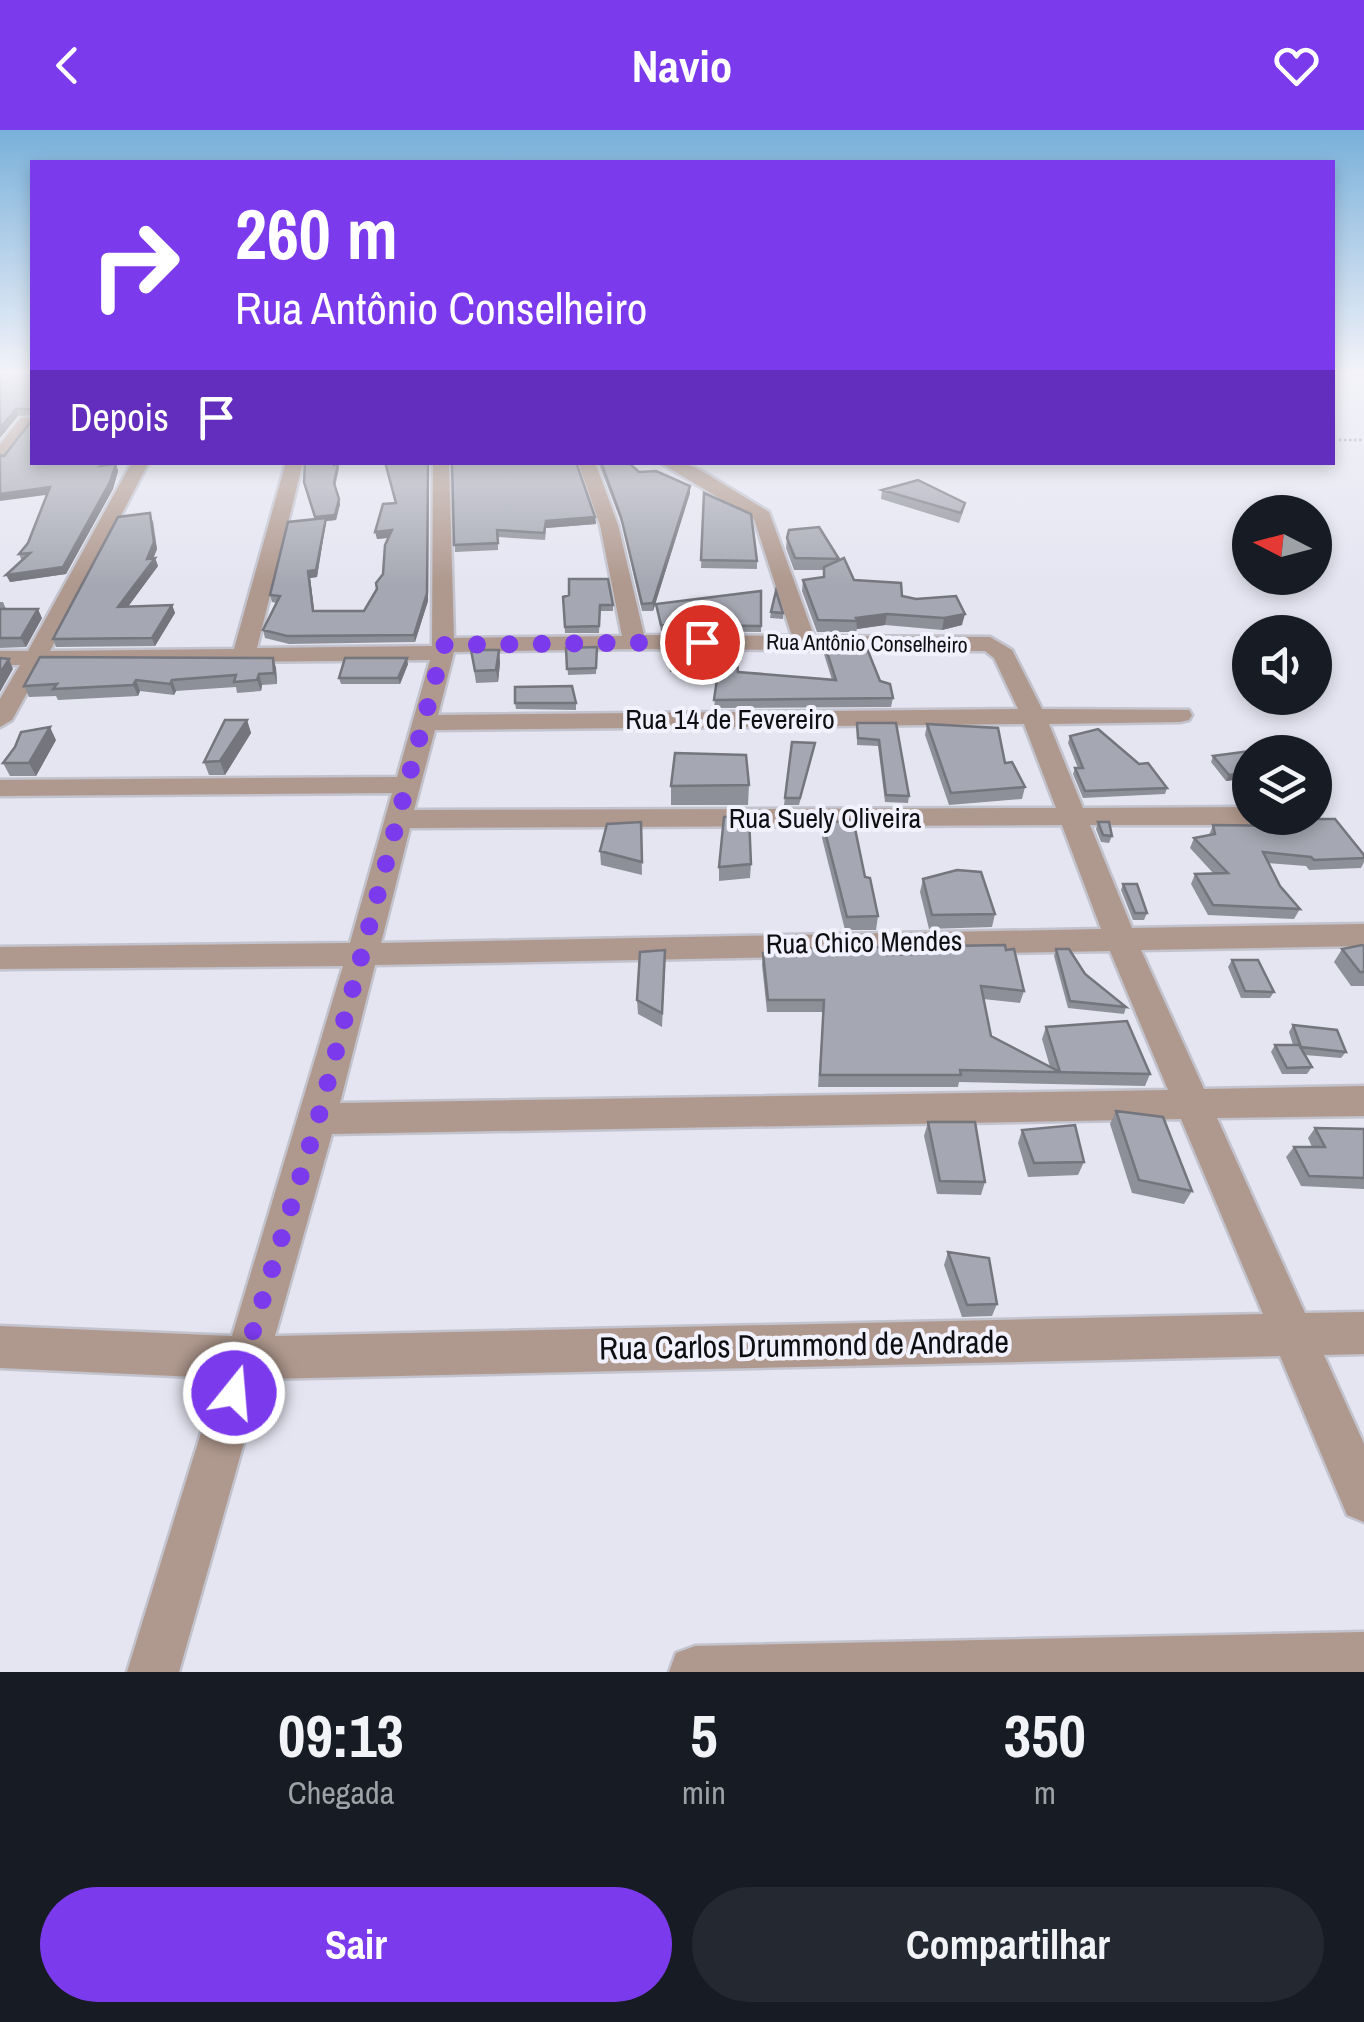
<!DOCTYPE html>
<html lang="pt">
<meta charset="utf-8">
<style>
:root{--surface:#171b24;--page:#242831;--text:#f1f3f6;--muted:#9ea1a6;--accent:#7c3aed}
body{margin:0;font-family:"Archivo Narrow",sans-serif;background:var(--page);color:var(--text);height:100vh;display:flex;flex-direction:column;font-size:38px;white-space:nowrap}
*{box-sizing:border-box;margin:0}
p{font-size:32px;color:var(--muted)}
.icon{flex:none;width:55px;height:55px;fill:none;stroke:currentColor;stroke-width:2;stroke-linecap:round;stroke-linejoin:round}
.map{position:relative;height:1542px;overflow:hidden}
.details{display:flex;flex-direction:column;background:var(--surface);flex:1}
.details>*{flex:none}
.banner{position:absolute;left:30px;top:30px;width:1305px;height:305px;border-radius:0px;box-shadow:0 5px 15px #0003;background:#7c3aed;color:#fff;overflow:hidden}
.needle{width:65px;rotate:276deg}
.fabs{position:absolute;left:1232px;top:365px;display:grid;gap:20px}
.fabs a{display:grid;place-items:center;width:100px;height:100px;border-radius:50%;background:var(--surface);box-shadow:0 5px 15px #0003;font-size:50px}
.pin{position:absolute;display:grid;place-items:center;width:85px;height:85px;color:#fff;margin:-42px;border:5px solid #fff;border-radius:50%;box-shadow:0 2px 10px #0007}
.me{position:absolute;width:110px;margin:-55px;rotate:17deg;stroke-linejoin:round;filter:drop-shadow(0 0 8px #0008)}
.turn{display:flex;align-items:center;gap:35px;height:210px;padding:0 40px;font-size:45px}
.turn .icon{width:130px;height:130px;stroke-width:2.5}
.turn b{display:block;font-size:70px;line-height:85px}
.then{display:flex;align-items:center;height:95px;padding:0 40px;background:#0003;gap:20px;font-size:38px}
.eta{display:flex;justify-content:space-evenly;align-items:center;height:170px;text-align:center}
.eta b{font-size:60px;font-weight:700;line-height:70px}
.action{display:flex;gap:20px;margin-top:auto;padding:20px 40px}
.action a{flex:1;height:115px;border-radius:60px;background:var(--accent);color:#fff;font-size:40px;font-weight:700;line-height:115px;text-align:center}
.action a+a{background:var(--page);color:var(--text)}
header{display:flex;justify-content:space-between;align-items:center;height:130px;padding:0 40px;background:var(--accent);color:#fff;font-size:45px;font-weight:700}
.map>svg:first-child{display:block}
</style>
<header><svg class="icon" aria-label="back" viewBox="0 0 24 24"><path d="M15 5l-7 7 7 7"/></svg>Navio<svg class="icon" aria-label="heart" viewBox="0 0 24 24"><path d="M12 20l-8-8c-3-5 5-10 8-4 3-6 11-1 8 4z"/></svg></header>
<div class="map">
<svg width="1364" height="1542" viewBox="0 0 1364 1542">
<rect width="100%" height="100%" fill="#e4e5f1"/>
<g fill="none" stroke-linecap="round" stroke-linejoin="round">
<g stroke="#c2c3cd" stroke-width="5">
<path id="minor" d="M0 239H19L0 244Z
M21 288H32V294L6 329 0 330V314Z
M132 332H149L50 521 234 519 286 332H303L257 518 432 516 433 332H449L454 508 622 506 600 395 578 332H595L618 395 644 505 792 506 754 389 659 332H682L702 341 769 382 814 506 990 507 1012 520 1042 579 1189 580 1192 585 1189 590 1180 592 1049 594 1083 678 1250 677V688H1263L1250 695H1090L1132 798 1364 794V816L1141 820 1204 959 1364 956V986L1217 988 1305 1183 1364 1182V1224L1324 1225 1364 1314V1392L1347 1385 1280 1226 262 1249 179 1542H127L218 1248 0 1238V1196L232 1206 343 836 0 839V817L350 813 392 663 0 666V650L397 647 430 530 43 534 12 590 0 597V569L20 535H0V521H28ZM634 519 985 521 994 528 1018 579 438 585 454 522ZM1024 594 1056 678 414 680 435 600ZM1062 695 1101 799 381 813 410 698ZM1110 821 1168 960 340 973 375 835ZM1181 989 1263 1184 275 1206 332 1004Z
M1364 1502V1542H669L676 1523 695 1516Z"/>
</g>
<path stroke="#9c9da6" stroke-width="2.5" stroke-dasharray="2.5 2.5" stroke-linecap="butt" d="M1346 239 1364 249
M1339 310H1364"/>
<use href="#minor" fill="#af988d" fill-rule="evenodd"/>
</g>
<path fill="#8e9099" d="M32 239V332H112L109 335 116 334 118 341 113 359 66 444 10 452 22 431 19 424 28 413 47 365 4 326 32 290V285L18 286 0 308Z
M305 332H337L339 339 335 357 340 374 336 390 326 391 317 447 310 448 314 481H364L377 459 383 444 389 408 377 409 395 373 385 332H429L428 471 415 512 289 514 265 508 263 500 276 473 272 472 270 465 316 389 304 352Z
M452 332 595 387 596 394 546 398 545 410 498 407V420L455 422Z
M598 332H628L639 342 690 363 653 481H642L622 394Z
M882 360 965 373 963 382 959 393 881 369Z
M704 363 757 431V439L701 438Z
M153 390 157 419 153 429 155 428 158 436 128 476 172 475 175 483 155 516 56 517 53 509Z
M787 408 839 429 854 450 902 466 962 495 942 500 885 495 857 499 856 502H817L802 461 803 450 823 447V440H794L786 418Z
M761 461V502L661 501 656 474Z
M563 467 613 475V481H600L599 503H565Z
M0 472H3L6 479 42 488 26 517 0 518Z
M771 482 783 483V489L770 488Z
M666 515 738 542 832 550 824 524 825 516 880 551 893 568 891 577 714 578 718 543 670 542Z
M597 517 596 544 568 545 566 518Z
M471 520H499L500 533 498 552 476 553Z
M273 528 276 538 277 554 262 555 261 561 237 563 236 557 176 561 174 565 140 561 138 566 58 570 56 566 29 567 24 556Z
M408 534 400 554H341L339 548Z
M515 573H576V580L516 579Z
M247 590 251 603 225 645H209L204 632Z
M857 593H896L909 666 908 673 885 672 878 616 857 615Z
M927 594 1025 657 1022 669 949 675 925 605Z
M1070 606 1167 658 1165 664 1083 668 1073 644 1075 638H1078L1068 613Z
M56 610 36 646H10L3 633Z
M792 612 815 613 814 619 799 675H784Z
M1250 622V648L1226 651 1211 632 1213 626Z
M749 655 748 675H671V656Z
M1288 689 1364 725V732L1361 738 1309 740 1306 736 1268 733 1280 756 1300 779 1294 789 1208 785 1191 754 1195 744H1214L1190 718 1194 708 1209 705 1213 695 1285 696Z
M641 692 642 745 601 735 600 721Z
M1098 692 1112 706 1109 713 1101 712 1096 699Z
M823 694 865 747 878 786 876 800H845L822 708Z
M751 734 750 748 719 751V737Z
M923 749 995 784 992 797 929 799 920 762Z
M1123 754 1147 783 1144 790H1133L1121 760Z
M949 816 1024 861 1020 873 983 869 991 906 1050 937 1042 909 1046 897 1150 944 1145 956 959 952 958 957H818L823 882H767L762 835 763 823 797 825 798 819 887 825 917 824 948 821Z
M1364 816V856H1351L1334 832 1342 819Z
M1056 819 1126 877 1124 884 1068 878 1054 826Z
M1232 830 1274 862 1270 868H1241L1228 837Z
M665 833 662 897 638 884 637 870Z
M1293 895 1346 922 1341 928 1305 925 1312 937 1307 944H1282L1271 922 1275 915H1293L1289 902Z
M1116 981 1192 1061 1184 1074 1132 1063 1110 994Z
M928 992 985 1052 981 1065 937 1064 924 1006Z
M1315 998 1364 999V1059L1301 1056 1286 1027 1294 1017H1312L1308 1008Z
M1022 1000 1084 1032 1078 1045 1028 1047 1018 1013Z
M948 1122 997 1174 992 1186 962 1187 944 1135Z"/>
<path fill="#74757d" d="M16 279 18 286 0 308V298Z
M428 332V471L415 512 414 505Z
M116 334 118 341 113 359 66 444 10 452 6 445 63 437Z
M690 356V363L653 481V473Z
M50 357 53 364 0 371V364Z
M339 369 340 374 336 390 326 391 317 447 310 448 315 488 308 441 317 392 315 387Z
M150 383 157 419 150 436 155 428 158 436 122 485 118 477 147 429Z
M595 387 596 394 546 398 545 410 546 391Z
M392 400 394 407 377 409 375 402Z
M172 475 175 483 155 516 152 508Z
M38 479 42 488 26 517 21 508Z
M887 484 885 495 857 499 856 488Z
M965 484 962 495 942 500 944 488Z
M499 520 500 533 498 552 496 540Z
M273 528 276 538 277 554 274 543Z
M407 528 408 534 400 554 398 548Z
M9 529 13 539 0 562V543Z
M259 544 262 555 261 561 257 550Z
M136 550 140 561 138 566 133 555Z
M172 550 176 561 174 565 170 554Z
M247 590 251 603 225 645 220 631Z
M50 597 56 610 36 646 29 633Z
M1250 642V648L1226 651 1229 645Z"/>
<path fill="#a5a7b2" stroke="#74757d" stroke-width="2.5" d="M5 239H32V332H103L100 336 116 334 110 352 63 437 6 445 30 423 19 424 28 413 50 357 0 364V325L4 326 32 290V279H16L0 298V241Z
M305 332H335L334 335 338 334 334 353 339 369 335 385 315 387 304 352Z
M385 332H428L427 463 414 505 287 506 263 500 280 466 270 465 288 392 326 388 316 440 308 441 313 481H364L377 459 376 453 383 444 385 415 392 400 375 402 383 374 396 373Z
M452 332H576L595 387 546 391 544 403 497 400 498 413 454 415Z
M601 332H628L639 342 656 341 690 356 653 473 642 474 621 387Z
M918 350 965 373 961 383 882 360Z
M704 363 751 384 757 431 701 430Z
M150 383 154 412 147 429 155 428 118 477 172 475 152 508 53 509 118 387Z
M819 397 839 429 795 428 787 408 789 400Z
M844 428 854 450 901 453 902 466 916 469 956 466 965 484 944 488 887 484 856 488 858 491 818 490 803 450 824 447V437Z
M569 449H608L613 475H600L599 496 565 497 563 467 569 465Z
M761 461V496L661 495 656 474Z
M776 461 783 483 771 482Z
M0 479H38L21 508H0Z
M666 515H735L738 542 836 550 825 516H866L880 551 890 554 893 568 714 570 719 535 670 533Z
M597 517 596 538 567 539 566 518Z
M471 520H499L496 540 475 541Z
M40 527 273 528 274 543 259 544 257 550 234 552 236 545 172 550 170 554 136 550 133 555 53 559 57 554 24 556Z
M0 528 9 529 0 543Z
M345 528H407L398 548H339Z
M572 556 576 573H515V557Z
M225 590H247L220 631 204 632Z
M857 593H896L909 666 886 665 879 610 858 608Z
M927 594 998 598 1005 633 1012 632 1025 657 951 663Z
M50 597 29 633H3L15 617 21 602Z
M1098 599 1139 634 1148 633 1167 658 1085 661 1075 638H1083L1070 606Z
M792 612 815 613 800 668H785Z
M1250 621 1252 622H1250V642L1229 645 1213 626Z
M675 623 746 625 749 655 671 656Z
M724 687H749L751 734 719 737Z
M853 689 865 747 870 748 878 786 847 787 823 694Z
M1288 689H1335L1364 725V728L1314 730 1311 727 1263 722 1280 756 1300 779 1213 775 1195 744 1228 743 1194 708 1215 704 1213 695 1293 696Z
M641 692 642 732 600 721 607 694Z
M1098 692H1109L1112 706 1103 705Z
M957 740 981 742 995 784 932 785 923 749Z
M1123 754H1137L1147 783H1135Z
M1005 815 1006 820 1014 819 1024 861 981 856 991 906 1060 942 1046 897 1127 891 1150 944 960 940 961 945H820L824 870H768L763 823 799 825 798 819 885 817 887 825 917 824 952 821 949 816Z
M1362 815 1364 816V842H1360L1342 819Z
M1056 819H1069L1085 844 1126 877 1070 871Z
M665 820 662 883 637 870 640 822Z
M1232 830H1258L1274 862 1245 861Z
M1293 895 1337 900 1346 922 1301 917Z
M1275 915H1299L1312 937 1287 938Z
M1116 981 1163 987 1192 1061 1139 1050Z
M928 992H975L985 1052 940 1051Z
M1075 995 1084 1032 1034 1033 1022 1000Z
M1315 998 1364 999V1048L1309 1046 1294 1017H1325Z
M948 1122 989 1128 997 1174 967 1175Z"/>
<linearGradient id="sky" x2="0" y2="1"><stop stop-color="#79b0da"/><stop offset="0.53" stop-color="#f3f3f9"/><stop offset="1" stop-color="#f3f3f9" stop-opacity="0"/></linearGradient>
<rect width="1364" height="455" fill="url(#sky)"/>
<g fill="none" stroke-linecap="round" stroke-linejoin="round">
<path stroke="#7c3aed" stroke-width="18" stroke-dasharray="0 32.4" d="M234 1263 318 989 444 515 702 512"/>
</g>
<g text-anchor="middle" stroke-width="8" stroke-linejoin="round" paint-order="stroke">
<g font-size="22" fill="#0f0f13" stroke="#f1f2fe">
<text transform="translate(867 513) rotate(1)" y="8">Rua Antônio Conselheiro</text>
</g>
<g font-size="28" fill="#0f0f13" stroke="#f1f2fe">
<text x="730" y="599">Rua 14 de Fevereiro</text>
<text x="825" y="698">Rua Suely Oliveira</text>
<text transform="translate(864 812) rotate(-1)" y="10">Rua Chico Mendes</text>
</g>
<g font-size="32" fill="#0f0f13" stroke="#f1f2fe">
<text transform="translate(804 1215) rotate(-1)" y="11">Rua Carlos Drummond de Andrade</text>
</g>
</g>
</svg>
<div class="fabs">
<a><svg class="needle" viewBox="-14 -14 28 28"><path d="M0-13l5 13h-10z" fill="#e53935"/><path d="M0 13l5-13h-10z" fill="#9ea1a6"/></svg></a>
<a><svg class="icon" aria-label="sound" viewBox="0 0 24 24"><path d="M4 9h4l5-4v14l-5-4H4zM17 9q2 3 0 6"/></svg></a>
<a><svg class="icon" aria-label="layers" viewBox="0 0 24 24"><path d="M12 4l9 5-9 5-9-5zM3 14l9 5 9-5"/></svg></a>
</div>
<div class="pin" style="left:702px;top:512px;background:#d93025"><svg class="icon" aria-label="arrive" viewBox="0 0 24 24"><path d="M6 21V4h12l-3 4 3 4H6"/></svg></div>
<svg class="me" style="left:234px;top:1263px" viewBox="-20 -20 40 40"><circle r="17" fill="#7c3aed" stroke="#fff" stroke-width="3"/><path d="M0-11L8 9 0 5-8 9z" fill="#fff"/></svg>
<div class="banner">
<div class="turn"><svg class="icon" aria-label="right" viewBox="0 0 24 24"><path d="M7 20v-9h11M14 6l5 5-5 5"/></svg><div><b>260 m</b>Rua Antônio Conselheiro</div></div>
<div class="then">Depois<svg class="icon" aria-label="arrive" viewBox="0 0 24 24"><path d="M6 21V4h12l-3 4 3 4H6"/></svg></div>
</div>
</div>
<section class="details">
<div class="eta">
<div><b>09:13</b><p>Chegada</p></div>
<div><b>5</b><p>min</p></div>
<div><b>350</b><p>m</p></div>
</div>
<div class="action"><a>Sair</a><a>Compartilhar</a></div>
</section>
